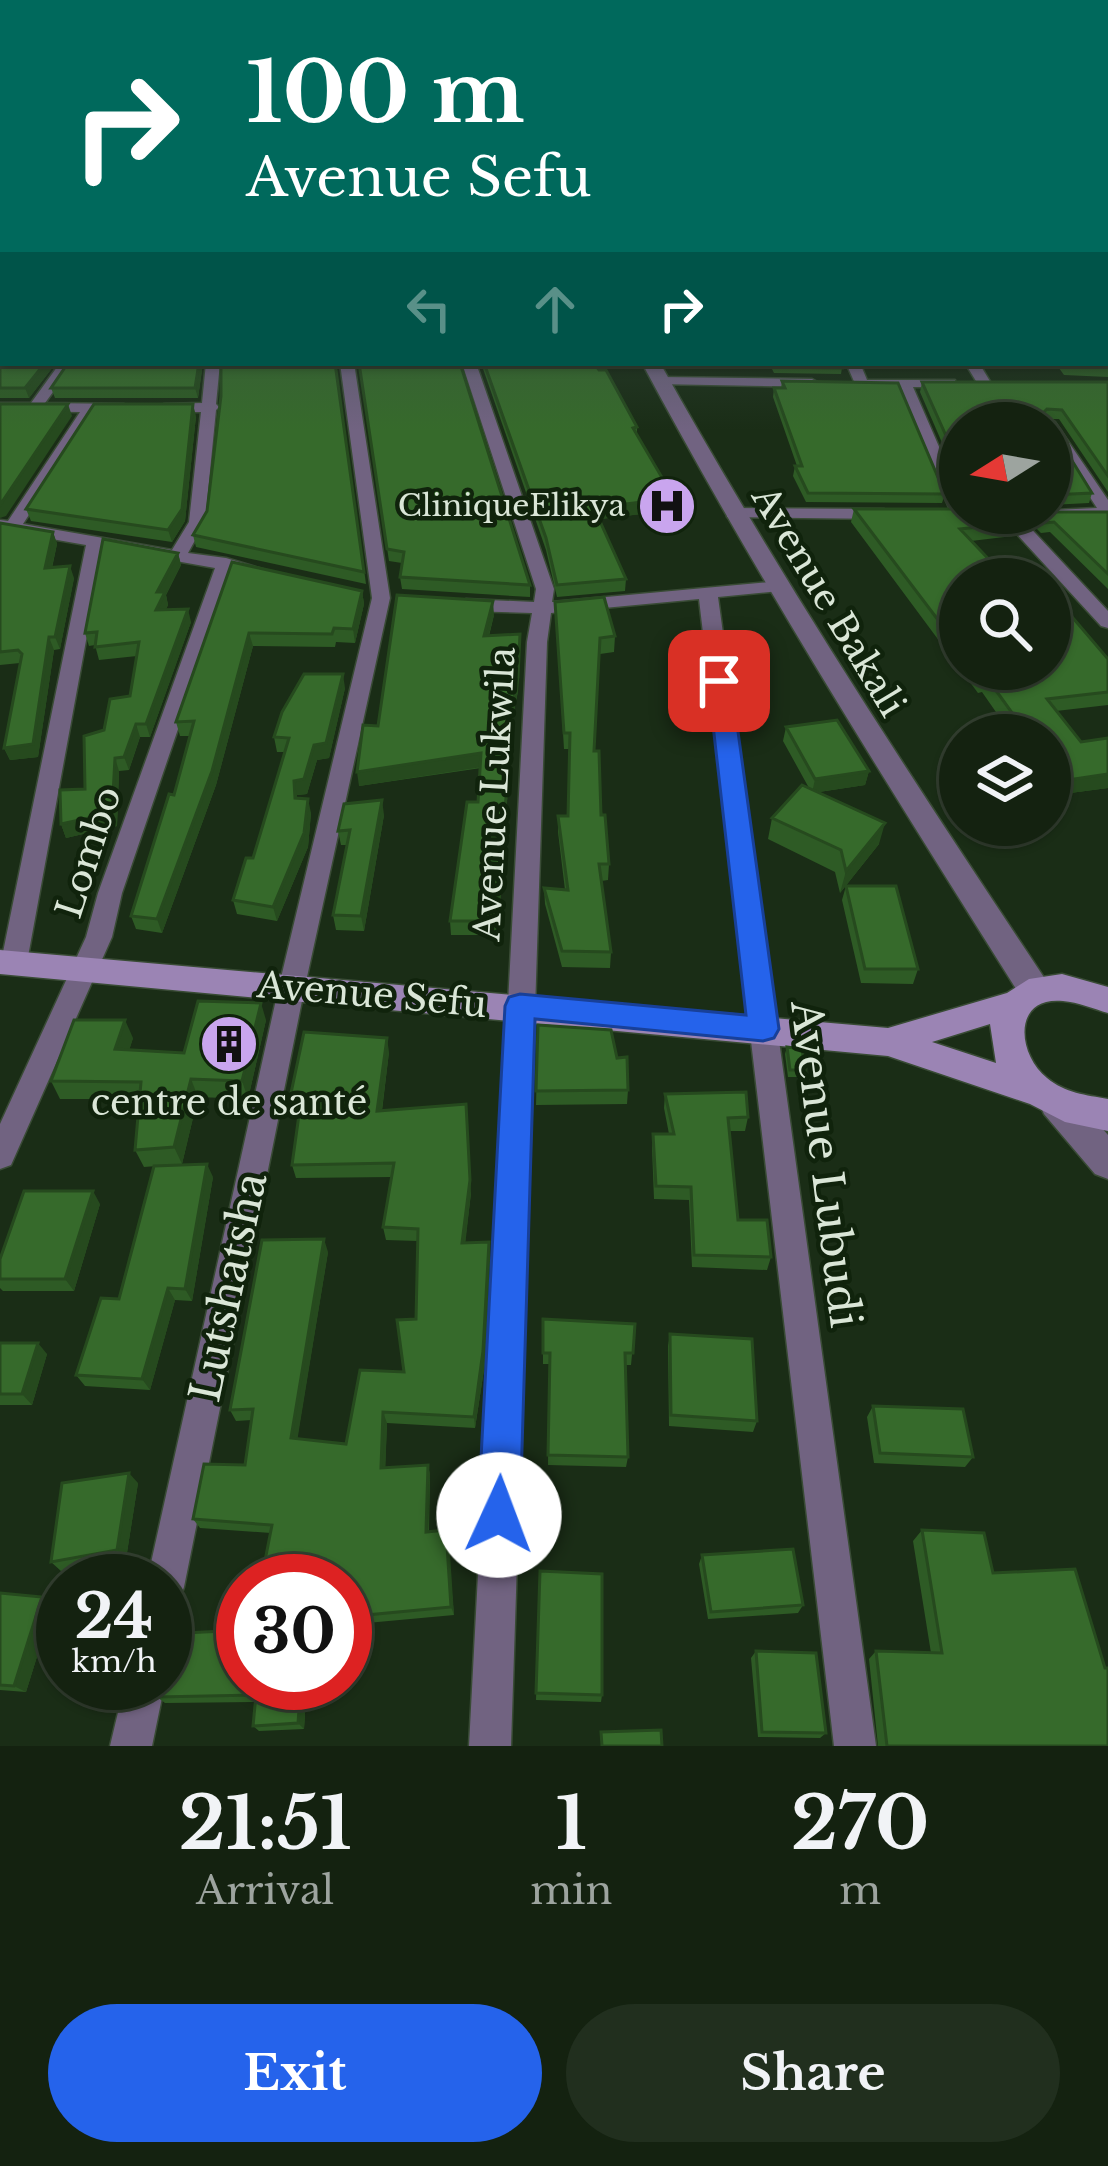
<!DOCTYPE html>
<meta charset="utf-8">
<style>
:root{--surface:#142210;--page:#212f1e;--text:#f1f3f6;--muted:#9da49f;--line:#333f30;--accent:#2563eb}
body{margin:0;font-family:"Libre Baskerville",serif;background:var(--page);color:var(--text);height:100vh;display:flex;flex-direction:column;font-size:45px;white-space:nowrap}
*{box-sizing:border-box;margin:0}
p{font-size:39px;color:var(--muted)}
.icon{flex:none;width:66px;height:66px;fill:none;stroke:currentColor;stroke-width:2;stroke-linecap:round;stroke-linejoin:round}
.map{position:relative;height:1746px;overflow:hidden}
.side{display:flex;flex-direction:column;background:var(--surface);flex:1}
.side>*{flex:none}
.top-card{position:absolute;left:0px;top:0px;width:1110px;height:366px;box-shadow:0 3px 9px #0004,0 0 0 3px var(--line);background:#00695c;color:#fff;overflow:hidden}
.needle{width:78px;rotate:259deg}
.buttons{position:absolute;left:939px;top:402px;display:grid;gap:24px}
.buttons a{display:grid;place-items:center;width:132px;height:132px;border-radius:50%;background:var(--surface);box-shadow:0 3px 9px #0004,0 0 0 3px var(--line);font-size:60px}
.speed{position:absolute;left:36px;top:1554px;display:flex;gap:24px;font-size:60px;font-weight:700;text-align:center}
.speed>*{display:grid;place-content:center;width:156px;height:156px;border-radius:50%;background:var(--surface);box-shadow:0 3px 9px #0004,0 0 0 3px var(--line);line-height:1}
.speed small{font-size:30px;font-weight:400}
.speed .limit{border:18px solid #d22;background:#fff;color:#111}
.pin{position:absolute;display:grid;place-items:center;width:102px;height:102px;color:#fff;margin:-51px;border-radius:24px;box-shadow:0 6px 18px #0006}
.me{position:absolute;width:132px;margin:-66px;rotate:2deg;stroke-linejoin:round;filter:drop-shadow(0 0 9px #0008)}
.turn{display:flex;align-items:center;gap:42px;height:252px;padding:0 48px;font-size:54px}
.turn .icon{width:156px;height:156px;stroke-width:2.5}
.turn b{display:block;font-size:84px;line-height:102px}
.lanes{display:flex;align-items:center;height:114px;padding:0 48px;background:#0003;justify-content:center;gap:60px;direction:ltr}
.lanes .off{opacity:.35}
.eta{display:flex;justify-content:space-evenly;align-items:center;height:204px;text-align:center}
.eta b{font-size:72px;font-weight:800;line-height:84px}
.cta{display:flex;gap:24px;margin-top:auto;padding:24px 48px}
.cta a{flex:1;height:138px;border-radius:72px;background:var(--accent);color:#fff;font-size:48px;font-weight:800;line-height:138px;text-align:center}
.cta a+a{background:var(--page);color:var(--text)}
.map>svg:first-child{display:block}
</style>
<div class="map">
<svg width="1108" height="1746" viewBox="0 0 1108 1746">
<rect width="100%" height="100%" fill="#1a2d16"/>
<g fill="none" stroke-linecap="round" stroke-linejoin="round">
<g stroke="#394b35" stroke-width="3">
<path id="minor" d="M1107 196H1108V202H1107Z
M1107 264 1108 265V274L1107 273Z
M1107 328H1108V337H1107Z
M60 363H74L45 403 124 404 131 408 124 412H95L23 524 172 550 189 522 201 412H164L157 408 164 404 202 403 206 363H220L216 404 219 407 216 410 205 522 188 553 226 558 269 571 260 576 232 571 122 893 112 937 11 1165 0 1169V1124L86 937 98 893 215 568 103 548 27 962 23 969H5L1 962 86 545 0 530V520L8 521 80 412 0 411V403H31Z
M340 363H354L390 598 305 986 184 1587 179 1601 165 1606V1581H147L279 986 372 598Z
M462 363H476L554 589 552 602 780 581 789 586 780 591 718 597 876 1746H834L699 599 551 613 547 642 511 1746H469L527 642 532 613 466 611 457 605 466 599 534 602 536 589Z
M846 363H860L867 380H955V386L950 387H913L960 495V513L968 515 966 519 952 515 899 387 856 386Z
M965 363H979L991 383 989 386H979Z
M660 377 812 379 819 383 812 387 655 384V378Z
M1050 421 1055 422 1108 500V518L1022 519 1108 611V628L1101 626 1003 519H978L970 514 1097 508 1050 436V423H1044Z
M733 508 884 509 892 514 884 519 727 517V509Z
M125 1683H165L152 1746H110Z"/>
</g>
<g stroke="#394b35" stroke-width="3">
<path id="tertiary" d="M642 363H660C779 576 912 779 1047 982L1051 991 1047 1000 1035 1004 1023 1000C891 790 759 582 642 363Z
M1057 1088 1070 1092 1108 1135V1179L1095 1174 1044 1114 1039 1103 1044 1092Z"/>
</g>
<g stroke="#394b35" stroke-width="3">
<path id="secondary" d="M0 950 888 1028 1007 993 1029 979 1062 974 1108 987V1013C1094 1009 1078 1002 1063 1001 1012 996 1017 1054 1047 1078 1065 1093 1086 1095 1108 1099V1131L1065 1122 1030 1104 888 1056 0 974ZM990 1024 996 1063 932 1042Z"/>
</g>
<g stroke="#394b35" stroke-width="3">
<path id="trunk" d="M1107 208H1108V216H1107Z"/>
</g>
<use href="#minor" fill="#716381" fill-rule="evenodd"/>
<use href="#tertiary" fill="#716381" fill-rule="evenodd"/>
<use href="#secondary" fill="#9b84b4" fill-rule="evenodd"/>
<use href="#trunk" fill="#c8ace8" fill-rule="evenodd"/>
</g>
<path fill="#2e5b25" d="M0 319 3 363H56L29 398H0Z
M1108 355V377L1064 375 1056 364 1107 363Z
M68 363H203L198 398H55L51 388Z
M336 363 366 584 196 547 193 535 207 511 221 396Z
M359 363 530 585V597L402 589 400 577 402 563 389 561Z
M481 363H594L637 427V435L674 498V510L599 519 626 579 625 591 557 597 546 550Z
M769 363H840L842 368 841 374 774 373Z
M782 381 945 494 942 503 806 502 793 476 795 466H797L773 397 774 388H781Z
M922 382H1108V492L1059 419H1046L960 423V484L920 392Z
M196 416 185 521 172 542 31 521 26 509Z
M1050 425 1092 493 1089 503 1050 505Z
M854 509 1018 523 1013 536 971 541 960 579V669L851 522Z
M1108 512V589L1050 532 1041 533 1031 523 1034 513Z
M0 523 53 532 57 544 52 568 74 578 60 649 54 650 38 757 10 760 4 748 20 663 0 665Z
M178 553 181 565 166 595 168 605 166 609 191 622 150 737H140L129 770 119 771 117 826 66 838 61 824 85 789 104 730 130 696 137 656 99 660 95 645 89 646 85 633Z
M232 562 362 591 364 604 355 643 336 642 335 647 253 646 216 785 162 933 136 929 131 916 174 795 190 736H180L176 722Z
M555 602 615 636 614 652 600 654 594 751 609 864 608 880 601 881 611 952 610 968 562 967 545 904 544 888 565 890 558 832V816H568L569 749H564Z
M494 615 489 636 520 634V648L518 691 508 742 510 756 498 935H451L450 921 478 802 481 768 359 786 378 726Z
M1108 659V705L1056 711 1081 742 1108 738V788L1055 795 1050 789V735H1012L982 692 978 693 960 669H1050Z
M345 688 329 758 317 760 307 794 297 795V799L311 813 308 847 277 921 237 914 233 900 253 858 284 752H277L274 737Z
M786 727 869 771 865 785 819 792 879 844 840 893 835 872 768 839 772 818 809 788 783 741Z
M384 815 364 931 336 930 333 915 347 845H341L338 831Z
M846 886 918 969 913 984 861 983 842 900Z
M266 1020 248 1099 198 1097 182 1164 144 1167 135 1150 139 1099H60L51 1081 133 1038 129 1050 184 1053Z
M538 1025 617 1058 628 1090 627 1104 536 1105Z
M787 1047 805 1070 803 1077H788L785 1054Z
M389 1052 382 1111 471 1193 465 1242 490 1255 485 1363 475 1428 387 1423 385 1468 428 1465 430 1475 429 1531 446 1530 454 1615 345 1625V1581L271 1533 200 1528 193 1519 245 1465 252 1420 236 1421 230 1410 328 1252 297 1439 346 1444 404 1372 416 1319 418 1241 386 1240 383 1227 392 1177 296 1178 292 1165 301 1107 295 1106 291 1093Z
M665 1094 748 1117 745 1131H729L738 1220 771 1257 767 1270 692 1267 689 1200 654 1199 652 1148 653 1134H669L664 1108Z
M213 1177 192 1301 175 1300 150 1390 85 1386 76 1375 119 1299Z
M100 1204 74 1291H3L0 1288V1259Z
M543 1319 635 1324 631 1365H625L628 1457 626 1467 548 1465 549 1364H543Z
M670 1334 757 1421 753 1432 669 1426 668 1346Z
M0 1343 47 1354 32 1405H0Z
M873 1406 973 1457 965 1467 874 1463 867 1417Z
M138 1483 126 1559 61 1571 51 1562Z
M922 1530 993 1573 1108 1746H878L869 1659 876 1651 931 1653 913 1541Z
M702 1555 803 1605 798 1613 708 1619 699 1564Z
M540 1571 602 1695 601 1702 536 1700Z
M0 1593 53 1605 26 1692 0 1690Z
M756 1651 826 1733 820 1738 758 1737 751 1658Z
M307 1683 304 1729 259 1731 253 1726 255 1702 165 1703 157 1697Z"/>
<path fill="#264a1e" d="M45 363H56L29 398 25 388Z
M199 363H203L198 398 195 388Z
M68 404 72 416 6 516 0 518V505Z
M193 404 196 416 185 521 172 542 168 530Z
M674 498V510L594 520V508Z
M53 532 57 544 49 580 45 568Z
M178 553 181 565 166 595 168 605 160 622 156 610 157 592Z
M70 566 74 578 60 649 55 637Z
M362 591 364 604 355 643 353 629Z
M493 601 494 615 485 650 484 636Z
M188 609 191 622 150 737 146 724Z
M249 633 253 646 216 785 162 933 157 919Z
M520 634 518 691 505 756V742Z
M49 637 54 650 38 757 10 760 4 748Z
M343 674 345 688 329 758 317 760 307 794 297 795 298 813 294 781 314 745Z
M136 724 140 737 129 770 124 757Z
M510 742V756L498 935 497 921Z
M481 753 482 767 359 786 357 772Z
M115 758 119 771 117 826 66 838 61 824Z
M869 771 865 785 812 793 815 779Z
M1108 774V788L1055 795 1061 781Z
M308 799 311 813 308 847 277 921 273 907Z
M382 800 384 815 364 931 361 916Z
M885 823 879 844 840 893 846 871Z
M261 1003 266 1020 248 1099 242 1081Z
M125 1020 133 1038 124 1067 115 1049Z
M387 1038 389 1052 380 1125 377 1111Z
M191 1079 198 1097 182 1164 174 1147Z
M467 1118 471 1193 464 1255 462 1243Z
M207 1164 213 1177 192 1301 185 1289Z
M93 1191 100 1204 74 1291 65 1279Z
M324 1239 328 1252 296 1448 291 1438Z
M489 1242 490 1255 485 1363 475 1428 474 1417Z
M168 1288 175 1300 150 1390 142 1379Z
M38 1343 47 1354 32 1405 22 1394Z
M383 1412 387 1423 385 1478 381 1468Z
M428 1465 430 1475 428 1541 426 1532Z
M129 1473 138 1483 126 1559 117 1550Z
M446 1530 449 1539 454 1615 451 1607Z
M42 1597 53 1605 26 1692 14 1686Z
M301 1683H307L304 1729 298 1723Z"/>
<path fill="#366a2b" stroke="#264a1e" stroke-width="3" d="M0 211H3V314L2 303 0 304Z
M3 318V363H45L25 388H0V319Z
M1107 355 1108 367 1067 366 1065 363H1107Z
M68 363H199L195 388H51Z
M221 363H335L364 572 193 535 207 511 221 396Z
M359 363H460L530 585 400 577 404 552 387 549Z
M484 363H594L599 370H606L637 427 633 428 674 498 594 508 626 579 557 585 546 538Z
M773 363H840L842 368 774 367Z
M782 381 898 383 945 494 808 493 795 466H802L774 388H785Z
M922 382H1108V476L1062 410 1047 409 1043 413 1048 423H960V467Z
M0 404H68L0 505Z
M94 404H193L182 509 168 530 26 509Z
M1050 425 1092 493 1050 495Z
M854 509H960V513H1008L1018 523 960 529 999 570 1020 568 1030 579H960V649Z
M1050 512H1108V574L1054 522 1045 523 1036 513Z
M0 523 53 532 45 568 70 566 55 637H49L33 744 4 748 22 654 18 650 0 652Z
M103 539 178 553 157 592H165L156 610 188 609 146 724H136L124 757 115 758 112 813 61 824 60 790 85 789 84 736 104 730 110 699 130 696 139 642 95 647 97 632 85 633Z
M232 562 362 591 353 629 334 628 332 634 249 633 212 771 157 919 131 916 169 794 174 795 194 721 176 722Z
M1050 591 1108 659V692L1047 699 1081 742 1108 738V774L1061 781 1050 766V735H1028L987 678 982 679 975 669H1050Z
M397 595 493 601 484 636 520 634 518 677 505 742H510L497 921H450L467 802H478L481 753 357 772 363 725 378 726Z
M604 597 615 636 600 638 594 751H599L601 815H605L609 864H599L611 952 562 951 544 888 568 890 558 816H568L570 733H564L555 602Z
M304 674H343L326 743 314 745 304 779 294 781 295 798 308 799 304 833 273 907 233 900 246 858H253L289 738 274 737 282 712Z
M837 720 869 771 815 779 786 727Z
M802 785 885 823 846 871 841 850 772 818Z
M382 800 361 916 333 915 350 830 338 831 344 804Z
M846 886H896L918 969H865Z
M198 1001 261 1003 242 1081 191 1079 174 1147 135 1150 141 1082 51 1081 74 1020H125L115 1049 184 1053Z
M538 1025 611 1030 617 1058 627 1057 628 1090 536 1091Z
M304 1032 387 1038 377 1111 466 1104 470 1180 462 1243 489 1242 483 1351 474 1417 383 1412 381 1468 428 1465 426 1532 446 1530 451 1607 345 1617V1581H261L272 1525 193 1519 204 1464 245 1465 253 1409 230 1410 262 1240 324 1239 291 1438 346 1444 360 1370 404 1372 397 1320 416 1319 418 1229 383 1227 394 1163 292 1165 302 1093H291Z
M787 1047 802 1049 805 1070H790Z
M746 1092 748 1117 728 1118 738 1220H767L771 1257 694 1255 691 1187 656 1186 653 1134H674L665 1094Z
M207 1164 185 1289 168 1288 142 1379 76 1375 101 1298 119 1299 154 1166Z
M24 1191H93L65 1279H0V1259Z
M543 1319 635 1324 633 1353H625L628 1457 548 1455 550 1353H543Z
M670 1334 752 1339 757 1421 671 1415Z
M0 1343H38L22 1394H0Z
M873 1406 963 1409 973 1457 880 1453Z
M129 1473 117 1550 51 1562 62 1483Z
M922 1530 984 1533 993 1573 1075 1569 1105 1668H1108V1746H887L876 1651 942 1653Z
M793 1549 803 1605 711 1612 702 1555Z
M540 1571 602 1574V1695L536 1693Z
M0 1593 42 1597 14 1686 0 1685Z
M243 1630V1683H301L298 1723 253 1726 256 1695 157 1697 160 1683H165V1634Z
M756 1651 816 1653 826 1733 762 1732Z
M661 1730 662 1746H602L601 1732Z"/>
<linearGradient id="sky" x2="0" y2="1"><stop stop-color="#0e190c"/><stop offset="0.43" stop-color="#384c47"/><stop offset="1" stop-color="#384c47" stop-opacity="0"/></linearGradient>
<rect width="1108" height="430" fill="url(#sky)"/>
<path fill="#2563eb" stroke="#184099" stroke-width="3" d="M719 674 731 681 779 1029 774 1038 763 1041 535 1019 520 1515 514 1530 499 1536 484 1530 478 1515 505 1006 509 997 520 994 746 1015 708 681Z"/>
<defs>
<g id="hospital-disc" transform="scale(3)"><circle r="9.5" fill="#c9a5ee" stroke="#10230c"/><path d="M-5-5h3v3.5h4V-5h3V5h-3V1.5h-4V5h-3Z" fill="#111"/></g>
<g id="building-disc" transform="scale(3)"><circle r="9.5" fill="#c9a5ee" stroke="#10230c"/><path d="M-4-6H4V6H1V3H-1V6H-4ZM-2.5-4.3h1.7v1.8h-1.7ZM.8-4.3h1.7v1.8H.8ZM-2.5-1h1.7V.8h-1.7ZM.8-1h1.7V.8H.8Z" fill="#111"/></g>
</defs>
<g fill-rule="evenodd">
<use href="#hospital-disc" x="667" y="506"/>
<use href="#building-disc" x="229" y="1044"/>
</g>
<g text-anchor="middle" stroke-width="9" stroke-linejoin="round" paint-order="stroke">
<g font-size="30" fill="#dae6d7" stroke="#10230c" text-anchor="end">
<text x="625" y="516">CliniqueElikya</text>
</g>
<g font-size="36" fill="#dae6d7" stroke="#10230c">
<text transform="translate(829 601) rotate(59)" y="13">Avenue Bakali</text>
<text transform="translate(494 794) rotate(-87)" y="13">Avenue Lukwila</text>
<text transform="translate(88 852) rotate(-72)" y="13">Lombo</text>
<text transform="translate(372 994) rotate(5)" y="13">Avenue Sefu</text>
</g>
<g font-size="36" fill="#dae6d7" stroke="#10230c">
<text x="229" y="1115">centre de santé</text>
</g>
<g font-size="42" fill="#dae6d7" stroke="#10230c">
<text transform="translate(826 1164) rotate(83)" y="15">Avenue Lubudi</text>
<text transform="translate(228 1287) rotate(-78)" y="15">Lutshatsha</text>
</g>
</g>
</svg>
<div class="buttons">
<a><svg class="needle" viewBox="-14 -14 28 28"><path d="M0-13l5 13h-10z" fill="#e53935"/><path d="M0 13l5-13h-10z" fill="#9da49f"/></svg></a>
<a><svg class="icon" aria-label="search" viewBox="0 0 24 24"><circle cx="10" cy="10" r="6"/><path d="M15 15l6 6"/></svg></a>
<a><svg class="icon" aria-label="layers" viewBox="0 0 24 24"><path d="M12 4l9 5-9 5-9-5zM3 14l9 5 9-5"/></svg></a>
</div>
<div class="speed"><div>24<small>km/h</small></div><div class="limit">30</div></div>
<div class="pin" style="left:719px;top:681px;background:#d93025"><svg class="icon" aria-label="arrive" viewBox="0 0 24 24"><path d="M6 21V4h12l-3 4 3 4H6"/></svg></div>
<svg class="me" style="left:499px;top:1515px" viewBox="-20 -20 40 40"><circle r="19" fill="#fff"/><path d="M0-13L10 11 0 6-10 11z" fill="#2563eb"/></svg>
<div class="top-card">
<div class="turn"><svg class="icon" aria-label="right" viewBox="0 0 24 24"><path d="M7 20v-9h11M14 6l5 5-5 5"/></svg><div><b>100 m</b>Avenue Sefu</div></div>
<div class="lanes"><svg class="icon off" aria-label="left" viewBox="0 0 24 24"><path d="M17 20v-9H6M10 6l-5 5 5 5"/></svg><svg class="icon off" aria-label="ahead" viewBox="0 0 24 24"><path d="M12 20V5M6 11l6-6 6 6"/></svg><svg class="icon" aria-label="right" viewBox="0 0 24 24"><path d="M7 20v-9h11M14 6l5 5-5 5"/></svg></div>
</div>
</div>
<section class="side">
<div class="eta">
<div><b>21:51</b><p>Arrival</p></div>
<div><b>1</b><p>min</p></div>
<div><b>270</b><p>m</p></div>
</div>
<div class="cta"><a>Exit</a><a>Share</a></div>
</section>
